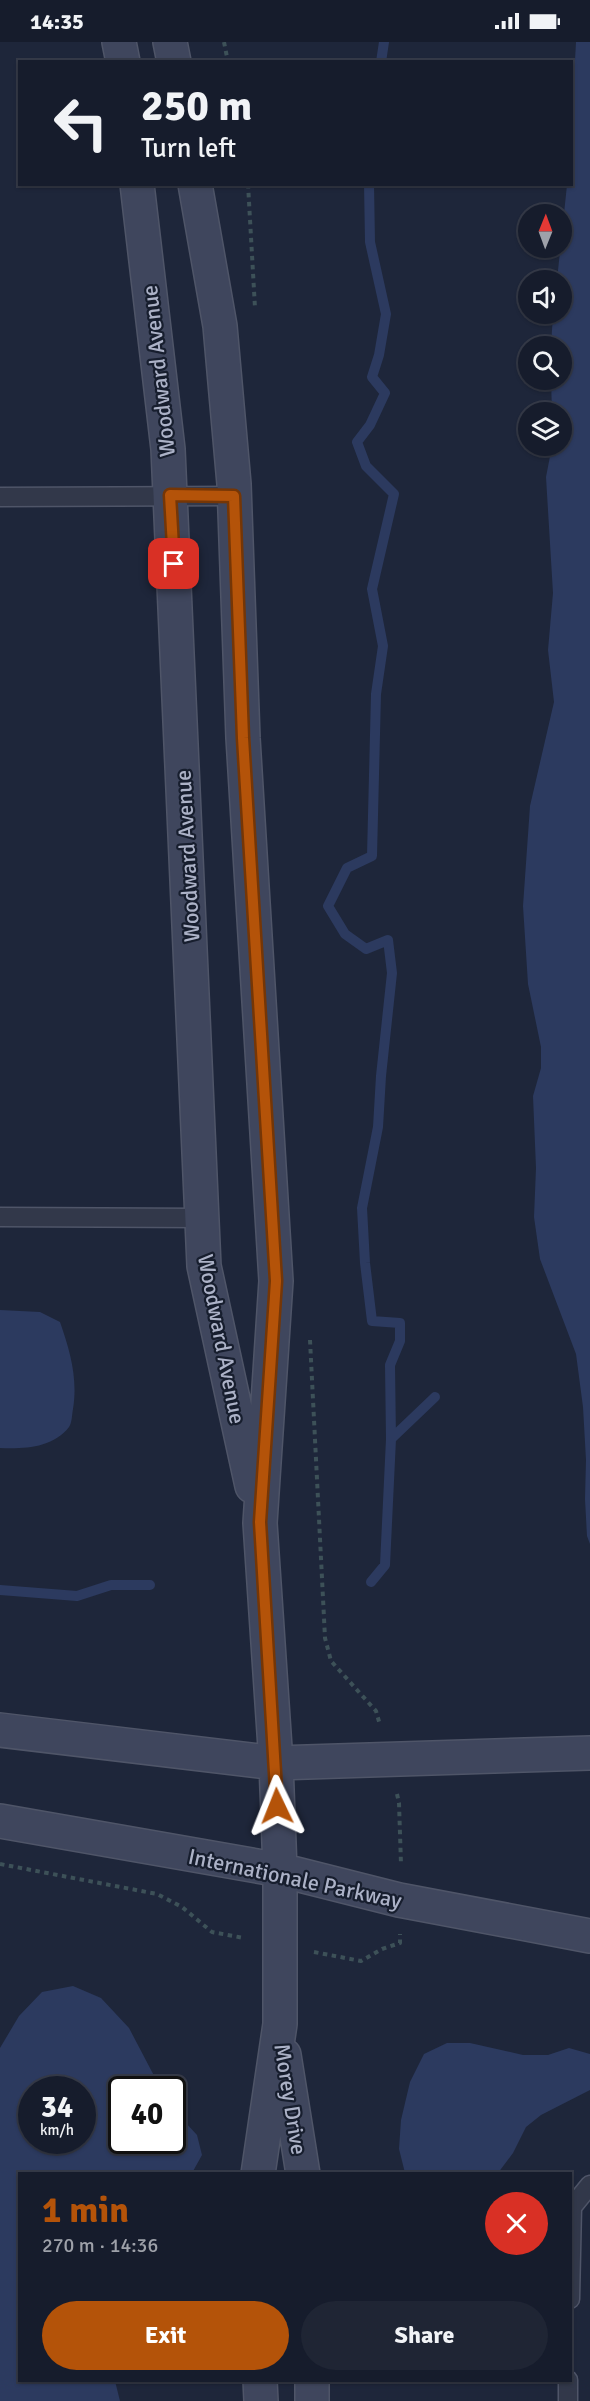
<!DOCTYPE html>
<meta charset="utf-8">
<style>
:root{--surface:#161c2c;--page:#1f2534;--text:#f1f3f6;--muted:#9ea1a9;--line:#353a48;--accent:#b45309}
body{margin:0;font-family:Signika,sans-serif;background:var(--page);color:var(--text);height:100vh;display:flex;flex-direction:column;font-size:22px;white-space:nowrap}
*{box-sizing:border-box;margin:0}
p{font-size:20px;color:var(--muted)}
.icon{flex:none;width:33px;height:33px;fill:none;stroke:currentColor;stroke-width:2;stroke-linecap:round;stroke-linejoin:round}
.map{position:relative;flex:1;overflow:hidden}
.panel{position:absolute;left:18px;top:2130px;width:554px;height:210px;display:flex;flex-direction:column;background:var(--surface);border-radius:0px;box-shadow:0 2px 4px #0004,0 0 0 2px var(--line)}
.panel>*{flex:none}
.hud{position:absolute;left:18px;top:18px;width:555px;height:126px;border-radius:0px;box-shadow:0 2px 4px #0004,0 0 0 2px var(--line);background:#161c2c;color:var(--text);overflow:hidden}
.needle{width:39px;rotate:1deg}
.fabs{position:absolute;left:518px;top:162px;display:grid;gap:12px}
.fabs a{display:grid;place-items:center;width:54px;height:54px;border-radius:50%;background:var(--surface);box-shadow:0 2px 4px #0004,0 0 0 2px var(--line);font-size:30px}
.speed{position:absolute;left:18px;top:2034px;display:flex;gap:12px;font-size:30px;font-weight:700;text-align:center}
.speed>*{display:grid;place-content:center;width:78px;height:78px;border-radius:50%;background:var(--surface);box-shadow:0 2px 4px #0004,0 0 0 2px var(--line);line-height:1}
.speed small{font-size:15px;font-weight:400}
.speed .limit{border:3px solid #111;border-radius:9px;background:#fff;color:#111}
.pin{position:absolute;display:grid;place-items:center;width:51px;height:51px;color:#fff;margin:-26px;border-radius:12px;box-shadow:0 3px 9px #0006}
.me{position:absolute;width:66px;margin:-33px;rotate:358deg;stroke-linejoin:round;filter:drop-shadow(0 0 4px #0008)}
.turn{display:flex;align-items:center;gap:21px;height:126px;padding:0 24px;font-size:27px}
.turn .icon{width:78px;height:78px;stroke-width:2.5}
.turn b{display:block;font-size:42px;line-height:51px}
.round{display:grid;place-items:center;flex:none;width:63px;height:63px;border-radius:32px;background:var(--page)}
.head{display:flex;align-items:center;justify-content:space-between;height:102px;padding:0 24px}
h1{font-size:36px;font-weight:700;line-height:45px;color:var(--accent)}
.action{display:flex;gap:12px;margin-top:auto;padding:12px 24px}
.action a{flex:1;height:69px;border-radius:36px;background:var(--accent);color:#fff;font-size:24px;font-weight:700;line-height:69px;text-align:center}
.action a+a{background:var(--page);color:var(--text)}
.status{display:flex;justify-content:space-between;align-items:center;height:42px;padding:0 30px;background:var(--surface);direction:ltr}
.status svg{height:16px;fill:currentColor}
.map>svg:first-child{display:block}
</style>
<div class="status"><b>14:35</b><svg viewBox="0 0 49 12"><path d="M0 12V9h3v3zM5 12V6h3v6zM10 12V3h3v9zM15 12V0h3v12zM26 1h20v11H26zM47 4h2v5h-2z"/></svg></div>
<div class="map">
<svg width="590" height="2359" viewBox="0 0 590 2359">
<rect width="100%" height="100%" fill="#1e263a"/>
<path fill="#2c3a5f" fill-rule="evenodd" d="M576 0H590V1502L587 1494 585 1457 586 1418 583 1365 576 1312 540 1217 534 1175 536 1126 533 1054 541 1026V1005L528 942 523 864 530 764 554 660 548 608 553 551 546 435 552 404H561V370H552L551 338H561V304H551L553 272H561V238H557L567 143 572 142V74Z
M0 1268 40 1270 60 1280C70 1309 78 1336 73 1367 72 1372 72 1381 69 1385 53 1406 24 1407 0 1406Z
M73 1944 101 1956 129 1986 161 2047 122 2048V2098H172L173 2067 197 2093 202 2113 192 2131 20 2132V2338L115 2339 120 2359H0V2006L19 1974 42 1950ZM32 2048H82V2098H32Z
M447 2001H470L523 2013H548L569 2006 590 2012V2048L541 2073 526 2085 513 2111 498 2131H405L399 2107 401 2078 410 2040 424 2012Z"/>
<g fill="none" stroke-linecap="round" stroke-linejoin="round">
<path stroke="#2c3a5f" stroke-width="10" d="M381 20 384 0
M369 142 370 200 386 272 379 313 372 335 385 351 370 383 357 400 366 424 394 452 372 547 383 604 376 652 372 814 347 826 328 864 345 892 366 907 388 898 392 931 381 1034 378 1085 362 1166 365 1221 372 1279 400 1281V1299L390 1323 391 1397
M371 1540 385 1523 391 1397 435 1355
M0 1548 77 1554 111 1543H150"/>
<g stroke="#4f5568" stroke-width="21">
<path id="lane" d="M0 455 234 454
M0 1175 203 1176
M570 2257 572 2165 590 2143
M568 2359V2338"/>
</g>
<g stroke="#4f5568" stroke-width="36">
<path id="secondary" d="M119 0 123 20
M170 0 174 20
M137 142 168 407 204 1224 252 1444
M195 142 220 284 234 442 243 696 276 1239 260 1481 276 1721 280 1828V1982L258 2132
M0 1688 276 1721 590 1711
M0 1779 280 1828 399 1858 590 1894
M284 2013 303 2132
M260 2338 261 2359
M312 2338V2359"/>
</g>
<path stroke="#3d5158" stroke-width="4" stroke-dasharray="4.5 4.5" stroke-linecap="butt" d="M224 0 228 20
M248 142 255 266
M310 1298 325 1596 331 1619 376 1669 380 1683
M397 1752 399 1761 401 1822
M0 1822 157 1852 182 1865 212 1890 244 1896
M314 1910 361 1919 382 1907 400 1901V1892"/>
<use href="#lane" stroke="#32384a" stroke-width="18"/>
<use href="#secondary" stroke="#3f465d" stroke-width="33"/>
</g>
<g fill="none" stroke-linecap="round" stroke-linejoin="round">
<g stroke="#753606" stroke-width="15">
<path id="route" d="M174 522 170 453 234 454 243 696 276 1239 260 1480 277 1764"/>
</g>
<use href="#route" stroke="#b45309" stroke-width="10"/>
</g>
<g text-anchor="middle" stroke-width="4.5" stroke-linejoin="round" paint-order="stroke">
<g font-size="22" fill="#acb2c7" stroke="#171e2e">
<text transform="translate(158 329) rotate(-96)" y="8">Woodward Avenue</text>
<text transform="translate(187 814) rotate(-93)" y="8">Woodward Avenue</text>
<text transform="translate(222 1297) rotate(79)" y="8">Woodward Avenue</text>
<text transform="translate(295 1836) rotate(12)" y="8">Internationale Parkway</text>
<text transform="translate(291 2057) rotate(81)" y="8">Morey Drive</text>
</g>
</g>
</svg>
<div class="fabs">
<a><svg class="needle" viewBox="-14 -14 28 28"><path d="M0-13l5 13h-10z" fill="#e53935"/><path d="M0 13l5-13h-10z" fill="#9ea1a9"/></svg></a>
<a><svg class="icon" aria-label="sound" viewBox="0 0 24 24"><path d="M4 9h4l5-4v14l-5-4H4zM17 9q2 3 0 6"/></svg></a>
<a><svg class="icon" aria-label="search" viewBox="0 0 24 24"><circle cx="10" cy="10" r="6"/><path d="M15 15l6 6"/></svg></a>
<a><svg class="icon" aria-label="layers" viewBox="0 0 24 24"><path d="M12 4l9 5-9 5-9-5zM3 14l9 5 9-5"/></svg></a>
</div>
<div class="speed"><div>34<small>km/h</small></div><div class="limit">40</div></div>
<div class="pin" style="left:174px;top:522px;background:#d93025"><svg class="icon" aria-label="arrive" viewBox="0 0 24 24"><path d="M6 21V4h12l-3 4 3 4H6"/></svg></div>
<svg class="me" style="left:277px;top:1764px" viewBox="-20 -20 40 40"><path d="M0-17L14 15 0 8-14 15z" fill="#b45309" stroke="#fff" stroke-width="4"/></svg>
<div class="hud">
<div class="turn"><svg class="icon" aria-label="left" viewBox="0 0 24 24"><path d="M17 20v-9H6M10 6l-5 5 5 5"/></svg><div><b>250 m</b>Turn left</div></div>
</div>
<section class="panel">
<div class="head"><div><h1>1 min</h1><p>270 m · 14:36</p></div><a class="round" style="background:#d93025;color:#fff"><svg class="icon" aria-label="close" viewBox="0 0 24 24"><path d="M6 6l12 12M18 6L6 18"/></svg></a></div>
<div class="action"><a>Exit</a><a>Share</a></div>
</section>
</div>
